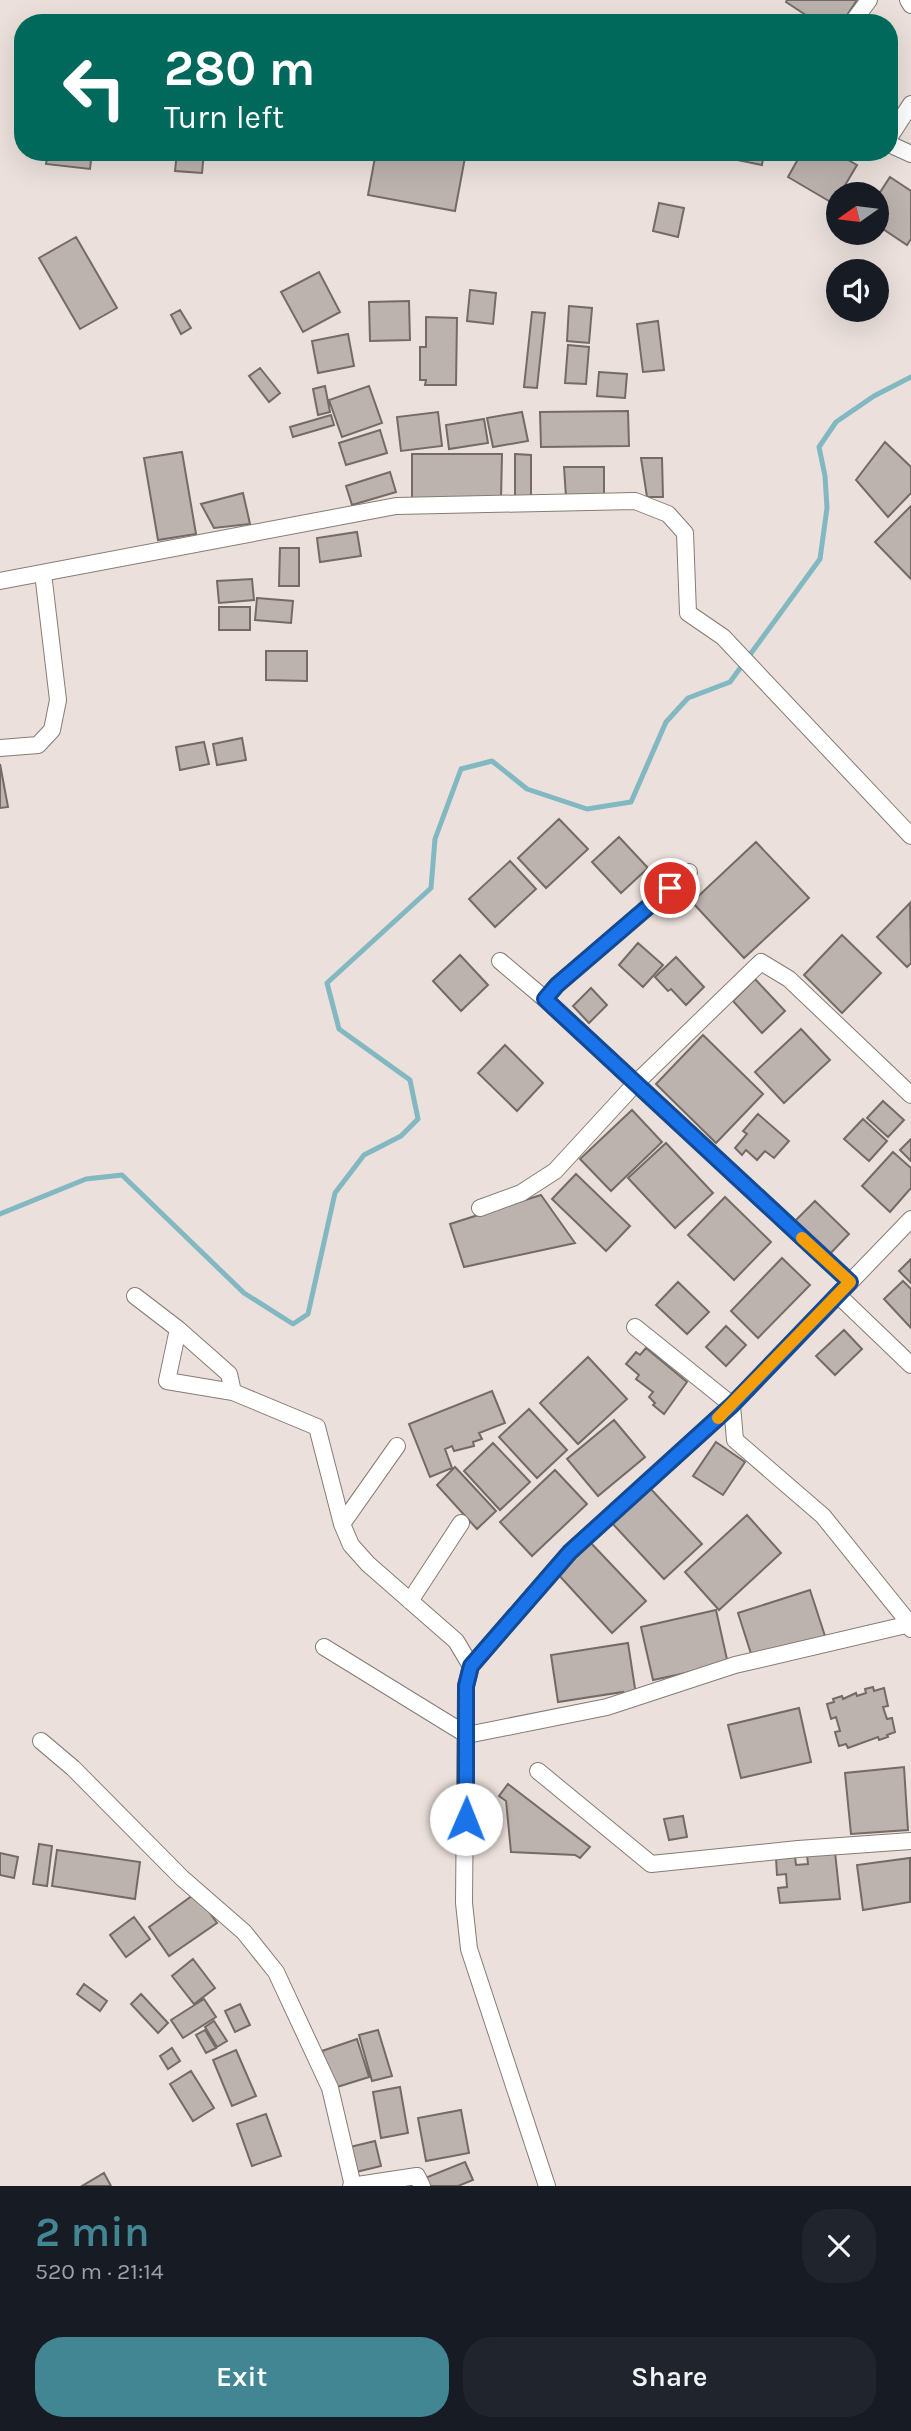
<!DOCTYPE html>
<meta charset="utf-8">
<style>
:root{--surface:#171b24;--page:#20242c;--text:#f1f3f6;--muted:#9ea1a6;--accent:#418692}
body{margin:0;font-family:Karla,sans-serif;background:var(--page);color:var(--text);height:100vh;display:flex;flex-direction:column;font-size:26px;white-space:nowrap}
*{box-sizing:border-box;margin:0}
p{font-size:23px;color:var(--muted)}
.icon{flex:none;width:38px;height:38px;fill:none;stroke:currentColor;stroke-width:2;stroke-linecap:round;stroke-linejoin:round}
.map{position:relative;height:2186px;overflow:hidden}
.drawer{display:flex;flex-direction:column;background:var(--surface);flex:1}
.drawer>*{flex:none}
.banner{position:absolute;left:14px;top:14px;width:884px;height:147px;border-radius:28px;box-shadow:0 7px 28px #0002;background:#00695c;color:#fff;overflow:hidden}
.needle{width:46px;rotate:256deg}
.controls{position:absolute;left:826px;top:182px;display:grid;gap:14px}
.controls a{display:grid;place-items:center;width:63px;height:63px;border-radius:50%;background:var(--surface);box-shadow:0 7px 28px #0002;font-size:35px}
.pin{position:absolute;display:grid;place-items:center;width:60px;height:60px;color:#fff;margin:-30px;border:4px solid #fff;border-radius:50%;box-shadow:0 2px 7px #0007}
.me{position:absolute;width:77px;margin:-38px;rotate:1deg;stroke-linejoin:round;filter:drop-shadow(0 0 5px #0008)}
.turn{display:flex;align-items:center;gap:24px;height:147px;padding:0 35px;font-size:32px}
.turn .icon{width:91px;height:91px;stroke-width:2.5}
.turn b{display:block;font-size:49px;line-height:60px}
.round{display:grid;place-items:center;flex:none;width:74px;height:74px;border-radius:28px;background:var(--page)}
.headline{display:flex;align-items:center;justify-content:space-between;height:119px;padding:0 35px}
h1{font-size:42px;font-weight:600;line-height:52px;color:var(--accent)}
.button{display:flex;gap:14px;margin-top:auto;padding:14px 35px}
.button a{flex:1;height:80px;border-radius:28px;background:var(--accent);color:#fff;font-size:28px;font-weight:600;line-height:80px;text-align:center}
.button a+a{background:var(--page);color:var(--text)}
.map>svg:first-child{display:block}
</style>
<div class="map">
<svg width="911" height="2186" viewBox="0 0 911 2186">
<rect width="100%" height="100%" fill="#ebe0db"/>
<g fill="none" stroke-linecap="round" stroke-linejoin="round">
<path stroke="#81b8c2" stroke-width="5" d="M0 1214 86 1179 122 1175 244 1293 293 1324 308 1314 335 1193 364 1155 401 1136 418 1119 410 1080 339 1029 327 983 431 888 435 839 461 769 492 761 527 789 587 809 631 802 666 722 688 698 730 682 820 559 827 508 825 476 819 447 836 422 874 396 911 377"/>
</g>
<path fill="#bdb3ae" stroke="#746b66" stroke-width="2" d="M787 0H857L842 23H818L786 2Z
M48 152H92L90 169 46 164Z
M177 152H204L202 173 175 171Z
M376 152H466L455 211 368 195Z
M714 152H764L762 165 713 155Z
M802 152H834L857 165 834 204 788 177Z
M890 177 911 191V239L907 245 877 225V197Z
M659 203 684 208 678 237 653 231Z
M76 237 117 308 80 329 39 258Z
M319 272 340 312 303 332 281 292Z
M470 290 496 293 493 324 467 321Z
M409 301 410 340 370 341 369 302Z
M569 306 592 308 589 343 567 341Z
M180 310 191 328 181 334 171 315Z
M532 312 545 313 537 388 524 387Z
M426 317 457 318 456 385H425L426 380H420V347H426Z
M658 321 664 370 643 372 637 324Z
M348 334 354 366 318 373 312 341Z
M568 345 589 347 586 384 565 383Z
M260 368 280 393 269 402 249 376Z
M599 372 627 374 625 398 597 396Z
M325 386 330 412 318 415 313 389Z
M369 386 382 423 342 437 329 400Z
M628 411 629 446 541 447 540 412Z
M438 412 442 446 401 451 397 417Z
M522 412 528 441 493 447 487 418Z
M331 415 334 425 293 437 290 427Z
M484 419 488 443 449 449 446 425Z
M380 430 387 453 346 465 339 443Z
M885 442 911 467V493L888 517 856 480Z
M182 452 196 534 158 540 144 458Z
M412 454H502L501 499 412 498Z
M515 454 531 455V501H515Z
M641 458H662L663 497H647Z
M564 467H604V496L566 497Z
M390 472 396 492 352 505 346 486Z
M243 493 250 524 214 528 201 504Z
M911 506V579L875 542Z
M357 532 361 556 320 562 317 538Z
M280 548H299V586H279Z
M252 579 254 600 219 603 217 581Z
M257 598 293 601 291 623 255 620Z
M219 607H250V630H219Z
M266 651H307V681L266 680Z
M242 738 246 760 217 765 213 744Z
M204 742 209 764 180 770 176 747Z
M0 764 8 807 0 808Z
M559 819 588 849 546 888 518 858Z
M619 837 648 868 621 893 592 862Z
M756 842 809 898 744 958 692 902Z
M510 861 536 889 495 927 469 899Z
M910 903 911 963 907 967 877 937Z
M842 935 881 973 842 1013 804 975Z
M638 943 663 965 643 987 619 965Z
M460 955 488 985 461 1011 433 981Z
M676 957 704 987 686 1005 671 989 668 991 655 977Z
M755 979 785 1011 762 1033 733 1001Z
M591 988 607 1005 589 1023 573 1006Z
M801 1029 830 1060 784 1103 755 1072Z
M703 1035 763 1094 716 1143 656 1084Z
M505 1045 543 1083 517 1111 478 1073Z
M883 1101 904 1120 888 1137 867 1118Z
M632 1110 662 1142 611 1191 580 1159Z
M758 1114 789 1141 774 1158 765 1151 757 1160 746 1150 742 1155 735 1148 747 1134 743 1131Z
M863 1119 887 1141 869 1161 844 1139Z
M911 1139V1161L900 1150Z
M666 1143 713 1193 675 1228 628 1178Z
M893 1152 911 1168V1188L890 1212 862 1186Z
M576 1174 630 1226 606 1251 552 1199Z
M541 1195 575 1243 464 1267 450 1224Z
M725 1197 771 1242 734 1280 688 1235Z
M815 1201 849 1234 826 1258 792 1224Z
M782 1258 810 1285 758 1338 731 1311Z
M911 1259V1283L899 1271Z
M903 1281 911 1289V1328L884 1299Z
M678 1282 709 1312 687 1334 656 1305Z
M726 1326 746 1345 726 1366 706 1347Z
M844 1330 862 1349 835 1375 816 1356Z
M646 1348 687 1382 664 1414 653 1405 655 1403 649 1397 653 1392 636 1379 639 1375 626 1364 636 1352 640 1355Z
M588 1357 627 1399 578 1444 540 1403Z
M492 1391 505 1423 479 1433 482 1439 473 1442 474 1446 454 1451 452 1446 445 1449 452 1468 430 1477 409 1424Z
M529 1409 567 1450 537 1478 499 1437Z
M614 1420 645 1457 598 1496 567 1459Z
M716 1442 745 1462 723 1495 693 1476Z
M493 1443 530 1482 500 1510 464 1471Z
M455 1467 496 1511 477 1529 437 1485Z
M555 1470 587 1504 532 1556 500 1522Z
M649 1487 702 1544 664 1579 611 1522Z
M747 1515 781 1553 719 1610 685 1572Z
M589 1541 646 1601 612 1633 556 1572Z
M810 1590 825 1636 753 1660 738 1613Z
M716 1610 728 1664 653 1680 641 1627Z
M628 1643 636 1695 624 1697 623 1692 558 1702 551 1655Z
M873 1687 874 1691 884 1688 888 1706 883 1707 887 1719 892 1718 895 1732 887 1735 888 1737 879 1740 878 1737 848 1748 846 1744 839 1746 835 1732 840 1731 836 1717 831 1719 827 1704 834 1702 833 1699 842 1696 843 1699 856 1693 857 1696 866 1693 865 1689Z
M799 1708 811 1762 741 1778 728 1725Z
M904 1767 908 1830 851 1834 845 1773Z
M508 1784 590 1847 580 1858 575 1855 511 1852 506 1801 499 1796Z
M683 1816 687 1837 669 1840 664 1819Z
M39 1844 52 1846 47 1886 33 1884Z
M57 1850 140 1862 135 1899 52 1886Z
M835 1852 840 1899 780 1903 778 1888 787 1887 786 1874 777 1875 776 1858 795 1856 796 1865 808 1864 807 1855Z
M0 1853 18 1857 14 1878 0 1875Z
M910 1858V1902L863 1910 857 1865Z
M196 1893 217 1923 169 1956 149 1927Z
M134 1917 150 1939 126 1957 110 1935Z
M193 1959 215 1988 194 2004 172 1976Z
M84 1984 107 2001 100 2011 77 1994Z
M141 1994 168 2023 158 2033 131 2004Z
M204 1999 216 2017 183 2038 171 2020Z
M240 2004 250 2025 235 2032 225 2011Z
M214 2021 227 2041 217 2047 205 2027Z
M205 2030 216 2048 206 2053 196 2035Z
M378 2030 392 2076 372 2081 359 2035Z
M357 2039 369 2077 334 2088 322 2051Z
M172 2048 180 2061 168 2069 160 2056Z
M236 2050 256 2096 232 2106 213 2060Z
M191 2071 214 2108 193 2121 170 2084Z
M400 2087 408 2133 381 2138 373 2092Z
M461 2110 469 2153 426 2161 418 2118Z
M266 2114 281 2156 252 2166 237 2124Z
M375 2141 381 2166 356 2172 350 2147Z
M465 2162 473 2180 458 2186H428L425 2178Z
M104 2173 111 2186H82Z"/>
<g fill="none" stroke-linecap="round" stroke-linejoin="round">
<g stroke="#857c76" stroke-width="18">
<path id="street" d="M908 0 911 5
M852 23 869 0
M889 138 911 104
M889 144 911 154
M0 581 396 506 635 501 668 514 685 533 688 613 723 637 911 836
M0 748 38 745 52 730 58 700 43 573
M500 961 545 999 850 1282
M545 999 557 985 689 872
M480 1208 521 1193 555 1171 635 1084 761 962 789 979 911 1095
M838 1295 911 1365
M135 1296 178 1329 167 1381 233 1392 317 1427 342 1524 351 1545 368 1564 456 1641 471 1666
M635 1327 732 1405 735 1440 823 1516 910 1624 911 1629
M178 1329 229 1374 233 1392
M342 1524 397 1446
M410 1601 461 1523
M324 1647 467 1735 607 1707 735 1665 910 1624
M41 1741 73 1768 182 1878 244 1932 276 1972 330 2088 353 2186
M538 1771 651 1864 798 1849 911 1841
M351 2186 417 2176 422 2186
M547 2186 469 1949 464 1903 466 1686 471 1666 570 1552 732 1405 911 1219"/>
</g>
<use href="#street" stroke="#fff" stroke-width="16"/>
</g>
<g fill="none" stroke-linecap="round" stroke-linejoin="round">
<g stroke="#114b97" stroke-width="18">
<path id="route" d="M466 1819V1686L471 1666 570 1552 732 1405 850 1282 545 999 557 985 670 888"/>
</g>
<use href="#route" stroke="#1a73e8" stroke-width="12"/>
<path stroke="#f59e0b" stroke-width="12" d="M718 1418 850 1282 802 1238"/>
</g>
</svg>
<div class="controls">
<a><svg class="needle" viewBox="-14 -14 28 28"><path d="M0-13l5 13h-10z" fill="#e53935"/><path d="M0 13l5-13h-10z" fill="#9ea1a6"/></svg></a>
<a><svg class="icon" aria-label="sound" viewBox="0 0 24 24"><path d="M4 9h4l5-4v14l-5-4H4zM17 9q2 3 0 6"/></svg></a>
</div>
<div class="pin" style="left:670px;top:888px;background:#d93025"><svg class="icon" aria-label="arrive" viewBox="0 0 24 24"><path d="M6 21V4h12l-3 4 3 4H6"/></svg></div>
<svg class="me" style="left:466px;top:1819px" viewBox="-20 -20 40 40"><circle r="19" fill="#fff"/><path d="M0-13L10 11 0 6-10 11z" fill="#1a73e8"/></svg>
<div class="banner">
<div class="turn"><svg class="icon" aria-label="left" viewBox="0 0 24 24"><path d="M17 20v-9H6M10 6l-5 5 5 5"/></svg><div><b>280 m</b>Turn left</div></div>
</div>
</div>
<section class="drawer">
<div class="headline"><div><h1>2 min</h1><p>520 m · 21:14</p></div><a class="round"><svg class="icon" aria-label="close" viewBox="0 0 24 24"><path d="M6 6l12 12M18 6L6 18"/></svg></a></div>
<div class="button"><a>Exit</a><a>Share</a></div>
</section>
